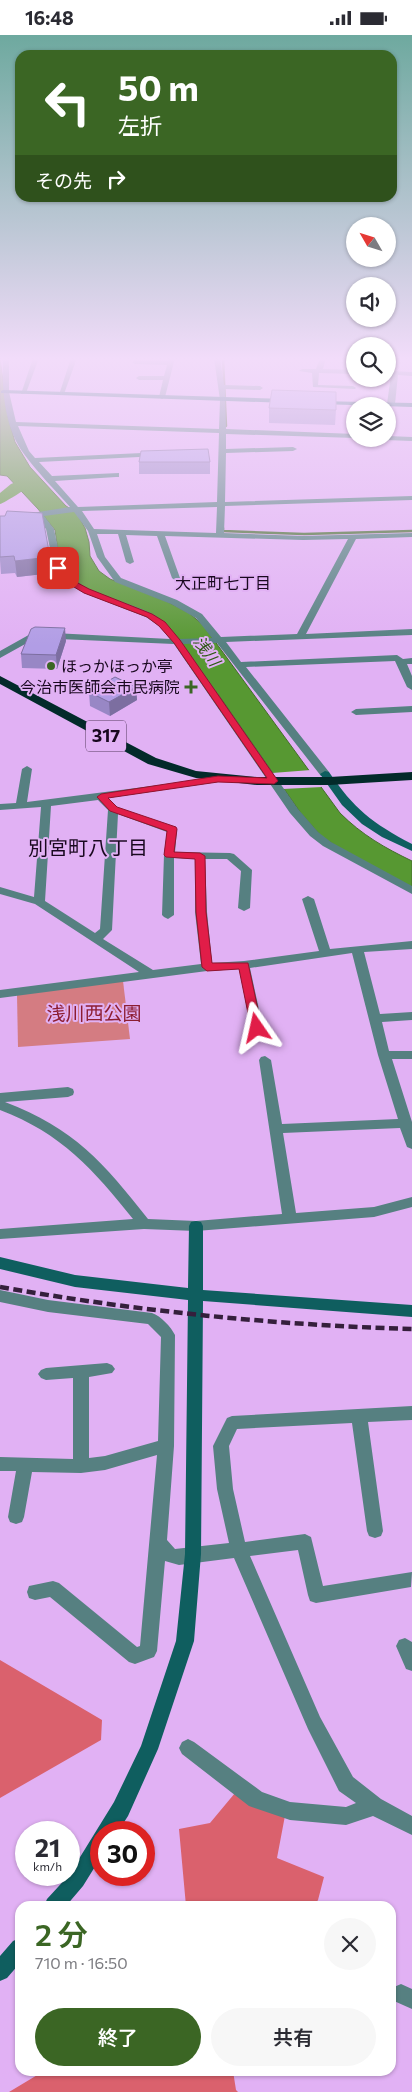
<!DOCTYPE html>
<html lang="ja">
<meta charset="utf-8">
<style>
:root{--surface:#fff;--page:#f7f7f7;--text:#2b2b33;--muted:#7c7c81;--accent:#3b6624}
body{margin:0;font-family:Commissioner,"Noto Sans JP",sans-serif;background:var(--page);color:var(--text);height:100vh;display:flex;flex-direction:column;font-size:19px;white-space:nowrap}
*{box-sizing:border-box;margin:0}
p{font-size:16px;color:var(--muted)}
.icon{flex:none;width:28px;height:28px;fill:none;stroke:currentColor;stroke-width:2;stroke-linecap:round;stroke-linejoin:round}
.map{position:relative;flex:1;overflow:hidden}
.drawer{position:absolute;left:15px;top:1866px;width:381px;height:175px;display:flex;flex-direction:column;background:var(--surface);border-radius:15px;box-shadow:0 1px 4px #0004}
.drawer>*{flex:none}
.banner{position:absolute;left:15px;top:15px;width:382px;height:152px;border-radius:15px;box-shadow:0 1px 4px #0004;background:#3b6624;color:#fff;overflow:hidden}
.needle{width:32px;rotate:309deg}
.fabs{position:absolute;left:346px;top:182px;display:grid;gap:10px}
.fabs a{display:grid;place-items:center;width:50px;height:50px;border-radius:50%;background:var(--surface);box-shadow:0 1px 4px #0004;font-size:25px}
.speed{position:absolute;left:15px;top:1786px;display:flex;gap:10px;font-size:25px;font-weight:700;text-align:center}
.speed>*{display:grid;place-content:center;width:65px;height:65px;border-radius:50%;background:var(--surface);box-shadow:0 1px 4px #0004;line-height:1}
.speed small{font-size:12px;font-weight:400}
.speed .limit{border:8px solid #d22;background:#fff;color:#111}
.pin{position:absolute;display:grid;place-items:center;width:42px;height:42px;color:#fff;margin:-21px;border-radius:10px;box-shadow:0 2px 8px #0006}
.me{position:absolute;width:55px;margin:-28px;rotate:349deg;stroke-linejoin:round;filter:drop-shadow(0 0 4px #0008)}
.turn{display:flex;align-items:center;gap:18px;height:105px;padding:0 20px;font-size:22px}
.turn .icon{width:65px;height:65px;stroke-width:2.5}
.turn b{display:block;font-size:35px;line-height:42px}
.then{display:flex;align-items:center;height:48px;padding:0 20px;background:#0003;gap:10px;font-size:19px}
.round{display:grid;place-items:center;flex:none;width:52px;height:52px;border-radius:26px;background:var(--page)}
.head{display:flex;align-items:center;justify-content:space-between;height:85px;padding:0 20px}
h1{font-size:30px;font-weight:600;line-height:38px;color:var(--accent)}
.cta{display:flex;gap:10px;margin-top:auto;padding:10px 20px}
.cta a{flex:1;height:58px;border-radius:30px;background:var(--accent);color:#fff;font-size:20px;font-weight:600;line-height:58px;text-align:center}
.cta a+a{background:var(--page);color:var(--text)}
.status{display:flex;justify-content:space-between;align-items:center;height:35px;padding:0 25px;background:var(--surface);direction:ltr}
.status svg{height:14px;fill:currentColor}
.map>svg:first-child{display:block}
</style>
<div class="status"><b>16:48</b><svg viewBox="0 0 49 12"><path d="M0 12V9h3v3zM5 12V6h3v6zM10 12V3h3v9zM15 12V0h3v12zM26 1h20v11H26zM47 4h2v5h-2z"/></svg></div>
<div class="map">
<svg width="412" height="2057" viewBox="0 0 412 2057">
<rect width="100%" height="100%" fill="#e1b1f4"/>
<path fill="#d47c82" d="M123 946 130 1004 18 1012 17 960Z"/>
<path fill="#da616d" d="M0 1625 102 1685 101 1705 0 1763Z
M240 1752 287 1770 277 1823 324 1842 318 1865 314 1871H186L179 1794 210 1788Z
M44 2036H233L236 2055 238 2057H9Z"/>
<path fill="#579832" stroke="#446d2c" d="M0 323 8 382 15 407 30 432 66 471 76 477 85 493 89 507 90 521 99 536 110 544 166 566 189 578 203 590 340 778C362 800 385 813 412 826V853L342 815 321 801 300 777 220 662 162 586 90 556 69 541 60 529 55 495 38 474 7 441 0 440Z"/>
<path fill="#e1b1f4" d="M311 735 322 752 283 754 272 738Z"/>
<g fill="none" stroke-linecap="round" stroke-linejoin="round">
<path stroke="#446d2c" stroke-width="2.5" d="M223 323 226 391
M223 493V496L304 499 412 496"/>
<path fill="#579832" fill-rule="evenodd" d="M31 441 36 442 38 445C37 447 3 469 0 469V458L11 449Z"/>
<path fill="#568081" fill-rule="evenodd" d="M3 323H9V357L16 387 219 394 220 365 214 323H220L224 350 260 351 263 353 260 355 225 354 226 394 355 399V403L226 399V414L293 412 297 414 293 416 226 418 225 467 412 461V465L225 471 224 498 303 501 412 498V502L356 504 306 599 412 594V600L226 607 241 627 397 620 403 624 412 623V629H407L412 641V655L407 652 395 626 246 632 329 737V741H321L217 608 183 609 298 774 318 797 331 807 412 851V859L323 811 310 801 290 778 174 609 36 603 0 623V616L34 597 170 604 159 591 146 582 84 558 60 542 54 533 46 494 36 482 0 487V483L70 472C54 454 38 438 24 419 4 392 2 355 3 323ZM18 391 219 398 217 467 78 472 55 446 116 442H119V438L52 441 39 427 139 422H142V418L35 423 29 416ZM217 472 216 498 94 494 82 476ZM74 477 88 496 97 522 115 547 171 569 196 583 212 603 179 604C171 594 163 584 151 578 124 565 80 558 62 533L54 494 44 481ZM97 499H118L126 527 130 529 134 527 126 500 157 501 172 543 176 546 180 543 165 501 303 505 348 504 297 599 221 602 202 579 177 565 121 543 105 522Z
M33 323H39L26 358 21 359Z
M71 323H77L64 359 59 360Z
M169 323H175L165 362 162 364 159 362 163 345H139L136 343 139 341H164L167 330 135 329 132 327 135 325 168 326Z
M320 323H326L323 334 355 335V339L319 338 318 350 353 351 356 353 355 354 313 352 312 338 299 336 302 334H316Z
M388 336 412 337V341L398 340 395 369 391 371 387 369 391 340H388Z
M388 401 412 402V406L385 405Z
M412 671V677L356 680 351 677 356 674Z
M27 731 32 734 27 767 222 742V746L218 747 108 763 117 772 176 793 177 795 175 817 230 818 234 819 252 835 250 873 244 876 238 873 241 836 227 824H205L207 877 212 928 244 926 319 916 302 864 308 861 314 864 330 914 412 906V914L364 917 380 979 412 977V985L382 987 389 1016H412V1024H392L412 1087V1114L407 1112 400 1093 283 1098 296 1178 374 1172 412 1162V1172L374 1182 196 1196 144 1194 0 1204V1194L133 1184C94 1135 61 1098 0 1075V1058L68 1052 73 1054 74 1057 73 1060 68 1062 5 1067C74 1093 104 1128 148 1184L196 1186 282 1179 259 1025 261 1022 265 1021 271 1025 282 1089 398 1084 378 1020 352 918 250 933 263 993 257 997 251 993 239 934 207 936 0 963V955L139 937 35 869 0 859V852L34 862 41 772 0 775V769L16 768 22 734ZM98 765 108 775 100 894 95 898 45 866 51 771ZM118 779 167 797 164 820 162 880 164 882 168 884 174 880V823L195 824V877L201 929 153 935 103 904 112 895Z
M0 1255 48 1265 152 1278C161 1281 171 1292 175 1300L174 1411 167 1505 175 1514 229 1508 217 1454 213 1411 227 1383 232 1381 412 1371V1385L368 1387 383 1496 381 1501 375 1503 369 1501 367 1496 352 1388 237 1394 229 1411 233 1454 245 1507 305 1499 311 1502 323 1551 412 1537 411 1552 316 1568 310 1566 308 1560 298 1515 250 1521 320 1682 353 1742 381 1764 412 1781V1800L373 1781 346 1790 290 1785 249 1771 182 1719 179 1713 182 1707 188 1704 194 1707 262 1757 290 1767 346 1772 356 1768 339 1756 308 1694 234 1523 179 1530 165 1526 157 1616 154 1622 135 1629 129 1627 50 1562 35 1565 29 1563 27 1557 29 1551 53 1546 59 1548 137 1612 140 1611 157 1420 105 1435 81 1438 32 1437 24 1482 22 1487 16 1489 10 1487 8 1482 16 1436H0V1422L73 1424V1343L46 1345 41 1343 38 1339 41 1335 46 1333 107 1328 112 1330 115 1334 112 1338 89 1342V1423L105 1421 158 1406 161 1302 148 1289 48 1277 0 1267Z
M405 1603 412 1607V1636L406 1634 396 1611 399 1605Z
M401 1949 412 1954V1974L394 1966 391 1958 394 1952Z"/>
<path fill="#0f5e5f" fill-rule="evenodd" d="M3 355 287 364 290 366 287 368 1 358V356Z
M318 366 412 368V372L320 369 316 367Z
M325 736 329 737C354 774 372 788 412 809V816L382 802 362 789 342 770 320 739Z
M196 1186 201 1187 203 1191V1255L412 1270V1282L203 1266 201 1519 194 1606 158 1714 128 1781 117 1798H101V1822L83 1851 66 1871H44L47 1864 69 1840 114 1767 141 1711 176 1606 185 1519 188 1265 75 1252 0 1234V1222L75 1240 188 1253 189 1191 191 1187Z
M20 1903V1928L7 1943 0 1946V1921L13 1906Z"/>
<path fill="#032a2a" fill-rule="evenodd" d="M0 641 156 723 196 736 257 742H330L412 737V745L330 750H257L196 743 148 729 0 649Z"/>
<path stroke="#351f3c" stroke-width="4.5" stroke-dasharray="9 4.5" stroke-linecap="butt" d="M0 1252C137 1276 273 1290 412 1294"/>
</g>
<path fill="#9887c5" d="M269 373 336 375 335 390 269 388Z
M139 427H210V439H139Z
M0 481 52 538 17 542 15 538 1 539 0 525Z
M66 606 57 634 22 633 21 619Z
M136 652 137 665 110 681 90 671 89 657Z"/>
<path fill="#7c6ea0" d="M50 522 52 538 17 542 15 526Z
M65 593 66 606 57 634 56 620Z
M136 652 137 665 110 681 109 667Z"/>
<path fill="#b19de5" stroke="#7c6ea0" d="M272 355 336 357V375L269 373Z
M208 414 210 427H139L141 416Z
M7 476 42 478 50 522 15 526 14 521 0 522V481H5Z
M35 592 65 593 56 620 21 619 31 594Z
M115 642 136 652 109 667 89 657Z"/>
<linearGradient id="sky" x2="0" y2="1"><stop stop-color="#6ea99f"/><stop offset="0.53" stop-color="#f2dcfa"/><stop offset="1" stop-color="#f2dcfa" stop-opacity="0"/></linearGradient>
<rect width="412" height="611" fill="url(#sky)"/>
<path fill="#e11d48" stroke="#92132f" d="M55 532H60L74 546 89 554 152 579 165 587 180 605 278 746 274 749 218 747 108 763 117 772 176 792 177 794 174 817 200 818 205 821 206 877 212 928H248L262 993 261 996H253L251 993 239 934 207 936 202 932 196 877 195 824 166 822 164 820 167 796 110 776 97 762 101 759 218 741 267 743 174 608 159 591 147 582 84 558 69 549 55 535Z"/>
<g fill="#3b6624" stroke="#e1b1f4" stroke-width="2">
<circle cx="51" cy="631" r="5"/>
<path d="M188.5 644.5h5v5h5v5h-5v5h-5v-5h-5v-5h5z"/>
</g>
<g text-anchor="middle" stroke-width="4" stroke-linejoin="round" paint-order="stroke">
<g font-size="16" fill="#19081f" stroke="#e1b1f4">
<text x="223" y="554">大正町七丁目</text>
</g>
<g font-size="16" font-style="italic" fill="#2e5914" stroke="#e1b1f4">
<text transform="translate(207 616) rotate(54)" y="6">浅川</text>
</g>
<g font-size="16" fill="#19081f" stroke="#e1b1f4" text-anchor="start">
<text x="61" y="637">ほっかほっか亭</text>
<text x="180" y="658" text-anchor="end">今治市医師会市民病院</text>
</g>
<rect fill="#e1b1f4" stroke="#553b5f" stroke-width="1" x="86" y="685.5" width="40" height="31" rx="4"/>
<g font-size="18" font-weight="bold" fill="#19081f">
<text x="106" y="707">317</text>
</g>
<g font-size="19" fill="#8c1d31" stroke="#e1b1f4">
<text x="94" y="985">浅川西公園</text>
</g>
<g font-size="20" fill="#19081f" stroke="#e1b1f4">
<text x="88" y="820">別宮町八丁目</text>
</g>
</g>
</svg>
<div class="fabs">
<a><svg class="needle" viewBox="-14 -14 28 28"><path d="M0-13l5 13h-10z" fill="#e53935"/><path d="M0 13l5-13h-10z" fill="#7c7c81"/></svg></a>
<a><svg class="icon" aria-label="sound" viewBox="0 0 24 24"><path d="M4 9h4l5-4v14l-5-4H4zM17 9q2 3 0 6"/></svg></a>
<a><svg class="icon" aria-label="search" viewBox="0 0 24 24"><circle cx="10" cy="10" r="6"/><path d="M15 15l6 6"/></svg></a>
<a><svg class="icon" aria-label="layers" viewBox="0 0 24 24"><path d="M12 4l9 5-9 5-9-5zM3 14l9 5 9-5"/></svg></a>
</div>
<div class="speed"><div>21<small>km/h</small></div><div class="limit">30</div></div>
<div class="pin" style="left:58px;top:533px;background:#d93025"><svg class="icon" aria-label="arrive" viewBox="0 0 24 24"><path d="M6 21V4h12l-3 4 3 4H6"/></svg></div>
<svg class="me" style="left:257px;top:993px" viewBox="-20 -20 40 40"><path d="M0-17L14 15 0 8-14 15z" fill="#e11d48" stroke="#fff" stroke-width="4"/></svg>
<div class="banner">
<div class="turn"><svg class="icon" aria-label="left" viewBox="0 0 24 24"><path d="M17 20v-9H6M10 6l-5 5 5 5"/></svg><div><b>50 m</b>左折</div></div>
<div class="then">その先<svg class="icon" aria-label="right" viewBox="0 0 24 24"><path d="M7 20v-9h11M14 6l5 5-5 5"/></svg></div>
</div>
<section class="drawer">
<div class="head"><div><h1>2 分</h1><p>710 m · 16:50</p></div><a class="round"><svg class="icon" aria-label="close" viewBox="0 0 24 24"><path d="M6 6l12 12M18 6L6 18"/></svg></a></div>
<div class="cta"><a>終了</a><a>共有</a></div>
</section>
</div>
